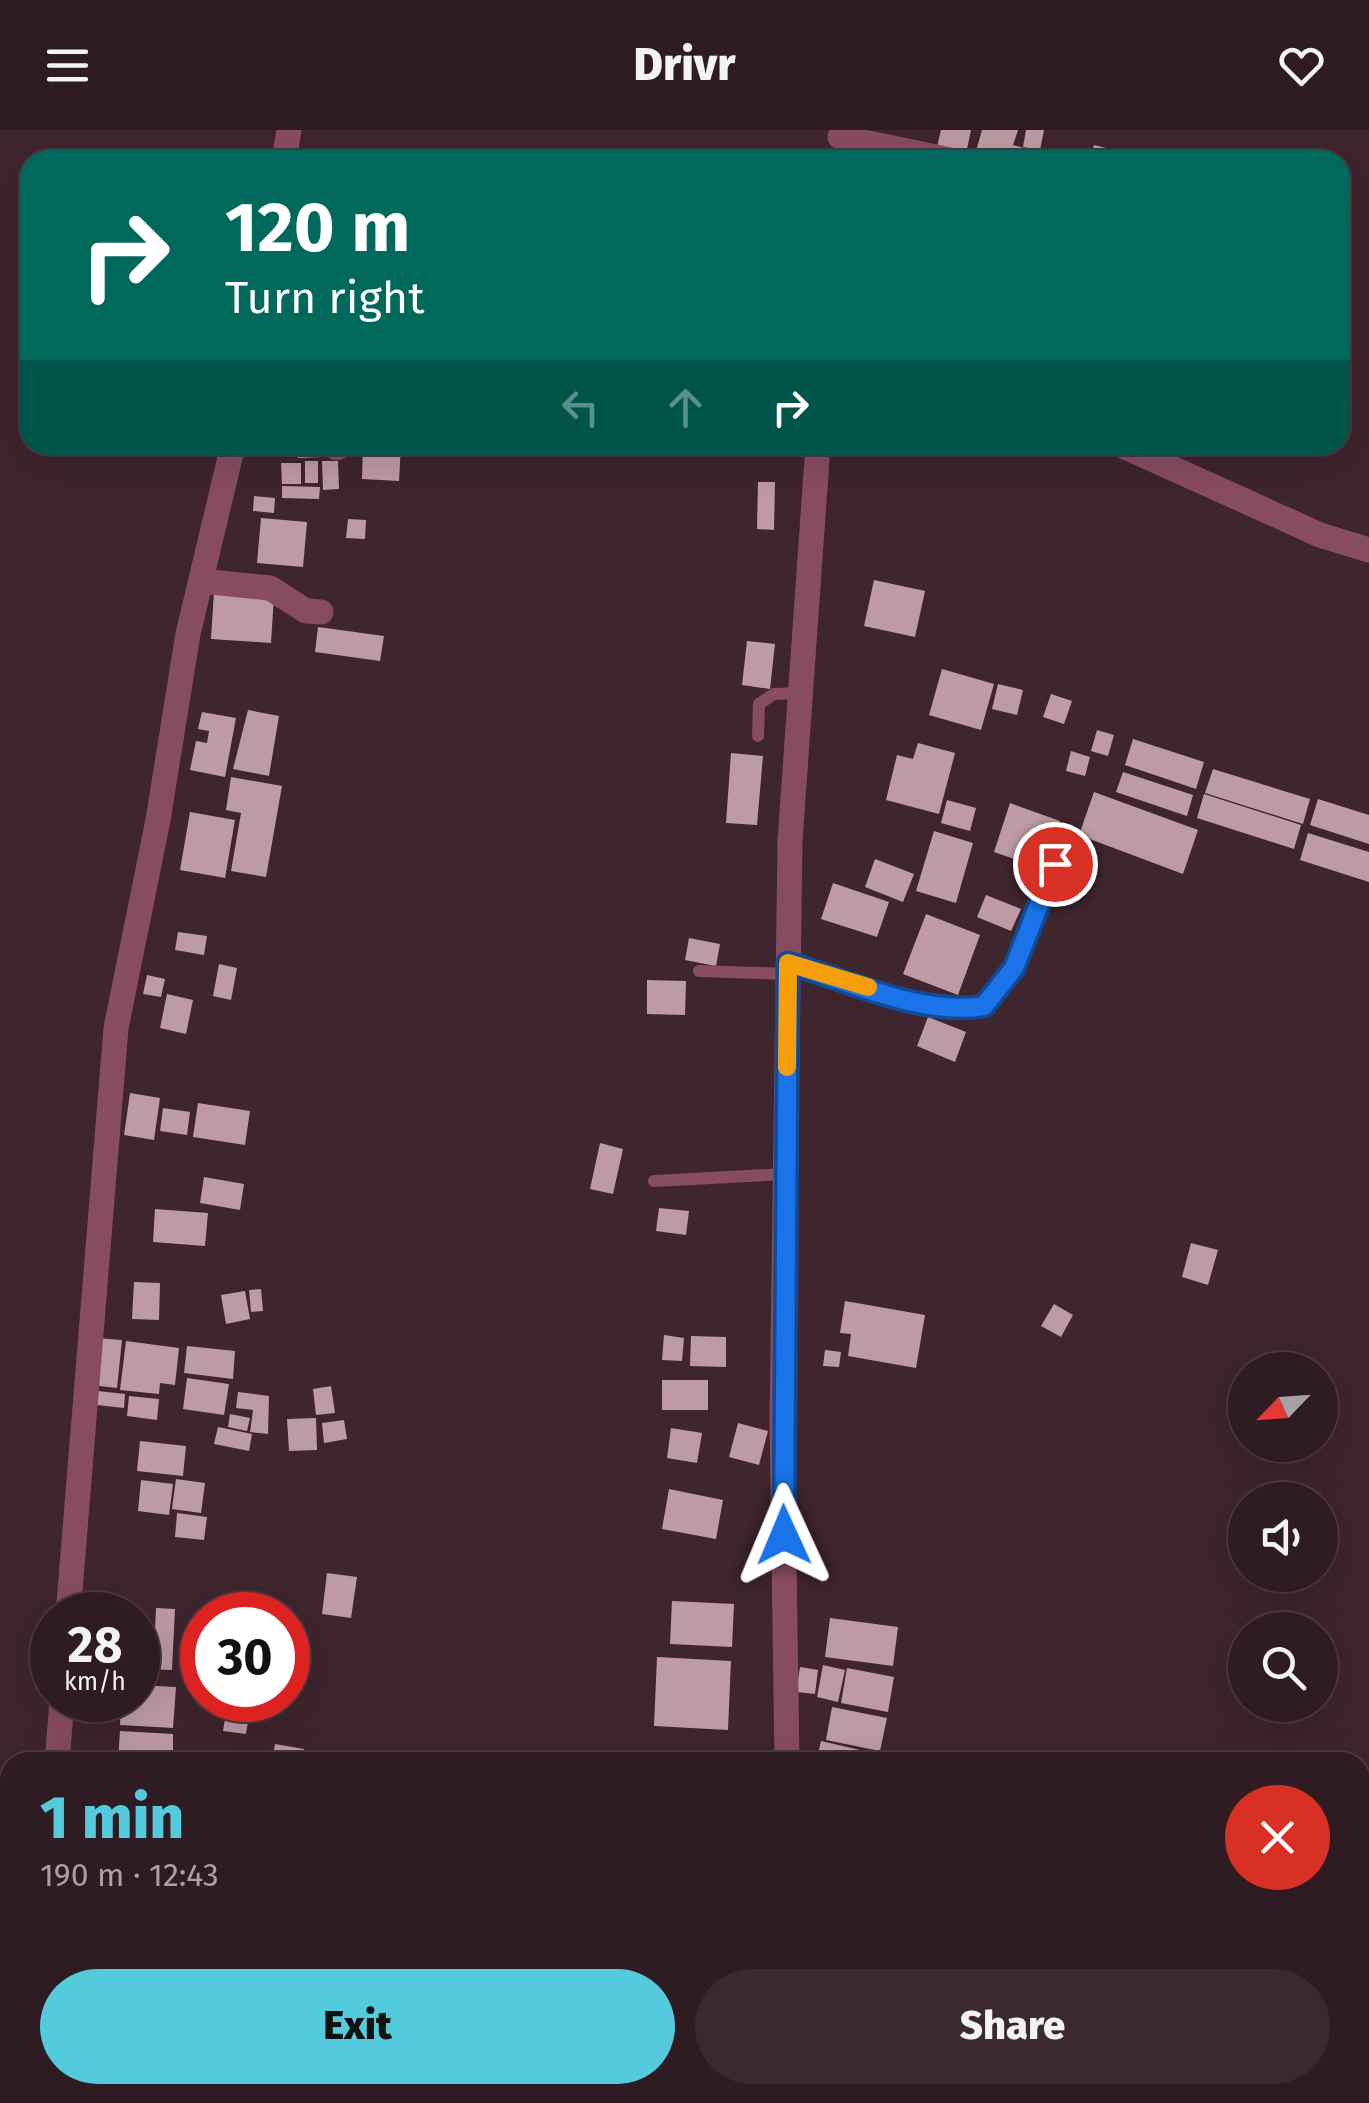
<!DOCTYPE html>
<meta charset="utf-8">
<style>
:root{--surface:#2f1c22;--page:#3b292f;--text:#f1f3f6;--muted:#a7a1a5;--line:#4a3a40;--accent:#54cadd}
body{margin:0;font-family:"Fira Sans",sans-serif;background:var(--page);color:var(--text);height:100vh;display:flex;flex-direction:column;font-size:38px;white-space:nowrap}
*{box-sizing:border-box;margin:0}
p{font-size:32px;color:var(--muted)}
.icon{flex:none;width:55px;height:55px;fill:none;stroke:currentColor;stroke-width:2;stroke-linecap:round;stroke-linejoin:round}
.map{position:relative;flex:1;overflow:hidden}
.drawer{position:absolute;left:0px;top:1622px;width:1370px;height:352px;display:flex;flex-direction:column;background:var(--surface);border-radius:30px 30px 0 0;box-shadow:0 10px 40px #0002,0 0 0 2px var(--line)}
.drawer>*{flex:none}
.hud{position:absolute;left:20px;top:20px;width:1330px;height:305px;border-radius:30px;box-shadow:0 10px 40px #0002,0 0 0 2px var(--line);background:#00695c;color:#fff;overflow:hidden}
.needle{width:65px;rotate:245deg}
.controls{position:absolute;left:1228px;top:1222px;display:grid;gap:20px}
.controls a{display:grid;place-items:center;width:110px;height:110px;border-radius:50%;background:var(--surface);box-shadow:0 10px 40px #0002,0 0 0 2px var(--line);font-size:50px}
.speed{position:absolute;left:30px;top:1462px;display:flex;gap:20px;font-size:50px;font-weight:700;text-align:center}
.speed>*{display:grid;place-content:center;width:130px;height:130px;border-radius:50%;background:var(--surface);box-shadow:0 10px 40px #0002,0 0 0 2px var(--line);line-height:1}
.speed small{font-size:25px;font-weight:400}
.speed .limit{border:15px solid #d22;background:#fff;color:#111}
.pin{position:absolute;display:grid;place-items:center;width:85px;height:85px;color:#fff;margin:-42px;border:5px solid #fff;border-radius:50%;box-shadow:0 2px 10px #0007}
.me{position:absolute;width:110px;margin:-55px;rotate:359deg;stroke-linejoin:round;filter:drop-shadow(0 0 8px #0008)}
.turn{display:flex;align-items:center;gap:35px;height:210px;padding:0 40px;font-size:45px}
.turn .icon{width:130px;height:130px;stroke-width:2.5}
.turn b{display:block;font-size:70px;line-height:85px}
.lanes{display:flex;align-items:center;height:95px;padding:0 40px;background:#0003;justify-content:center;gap:50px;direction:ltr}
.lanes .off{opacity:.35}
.round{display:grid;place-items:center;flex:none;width:105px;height:105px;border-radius:52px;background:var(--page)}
.summary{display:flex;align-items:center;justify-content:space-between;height:170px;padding:0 40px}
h1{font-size:60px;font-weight:800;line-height:75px;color:var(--accent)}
.button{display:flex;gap:20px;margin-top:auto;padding:20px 40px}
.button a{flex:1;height:115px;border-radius:60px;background:var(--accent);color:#111;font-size:40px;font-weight:800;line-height:115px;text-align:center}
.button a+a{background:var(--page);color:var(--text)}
header{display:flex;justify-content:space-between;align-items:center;height:130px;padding:0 40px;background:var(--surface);font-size:45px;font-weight:800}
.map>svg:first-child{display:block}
</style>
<header><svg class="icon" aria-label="menu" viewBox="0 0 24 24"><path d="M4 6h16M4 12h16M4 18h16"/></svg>Drivr<svg class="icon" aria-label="heart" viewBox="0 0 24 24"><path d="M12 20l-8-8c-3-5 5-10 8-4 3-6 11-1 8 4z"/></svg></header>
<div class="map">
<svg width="1369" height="1973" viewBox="0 0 1369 1973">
<rect width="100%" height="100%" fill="#3f252d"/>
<path fill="#bd9ba4" d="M941 0H971L966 24 937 17Z
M982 0H1018L1013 15 1024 18 1021 30 976 21Z
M1026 0H1044L1040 20 1023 17Z
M1094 15 1150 29 1149 30H1090Z
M323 315V327L298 328V316Z
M363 315H401L399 351 362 349Z
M863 315H909L907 325Z
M305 331H318V353H305Z
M322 331H338L339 359 323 360Z
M281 333H301V354H282Z
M758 352H775L774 400 757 399Z
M282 356 320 357 319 369 282 368Z
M254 366 275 368 274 383 253 381Z
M261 388 307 392 303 437 257 433Z
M348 389 366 390 365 409 346 408Z
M874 450 925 461 915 507 864 496Z
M214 462 274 466 271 513 211 509Z
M318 497 384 506 380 531 315 522Z
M747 511 775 514 770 559 742 555Z
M942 539 994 554 981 600 929 585Z
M998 554 1023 560 1017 585 992 579Z
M1051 564 1072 571 1064 594 1043 587Z
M248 580 279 586 269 646 233 639Z
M202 582 236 588 225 647 190 640 196 611 207 613 209 601 198 599Z
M1097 600 1114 605 1108 626 1091 621Z
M1133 609 1204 632 1196 659 1125 635Z
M918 613 955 623 939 684 886 670 897 625 913 629Z
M1071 621 1090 627 1085 646 1066 641Z
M731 623 763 626 757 695 726 693Z
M1213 639 1310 669 1303 694 1205 663Z
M1123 642 1193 665 1187 686 1116 662Z
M231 647 282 656 266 747 231 741 241 683 226 680Z
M1094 662 1198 700 1183 744 1079 705Z
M1204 664 1301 695 1294 719 1197 688Z
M1318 669 1369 685V714L1310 695Z
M947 670 976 678 970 701 941 693Z
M1010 673 1060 691 1044 739 994 722Z
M190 682 235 690 225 748 180 740Z
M934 701 973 713 956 773 916 761Z
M1308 703 1369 722V752L1300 730Z
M875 729 914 744 903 772 865 757Z
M833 753 889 772 877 807 821 789Z
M986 765 1021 779 1011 801 977 787Z
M926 784 980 805 958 865 903 844Z
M178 802 207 806 204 825 175 820Z
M689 808 720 814 716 836 685 830Z
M219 834 237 838 231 870 213 866Z
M147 845 165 849 161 867 143 864Z
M647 850 686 851 685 885 647 884Z
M167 864 193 870 186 904 160 898Z
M928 887 966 902 955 932 917 916Z
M130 963 160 968 154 1010 124 1005Z
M198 973 250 981 245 1015 193 1007Z
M163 978 190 982 187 1005 160 1001Z
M600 1013 623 1019 613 1064 590 1059Z
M204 1047 244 1054 240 1080 200 1073Z
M659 1078 689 1081 686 1105 656 1101Z
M155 1079 208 1083 205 1116 153 1112Z
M1191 1113 1218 1120 1208 1155 1182 1147Z
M134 1152 160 1153 159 1190 132 1189Z
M261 1159 263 1181 251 1182 249 1160Z
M245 1161 250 1189 226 1194 221 1165Z
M845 1171 925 1185 916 1238 848 1226 851 1204 840 1203Z
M1054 1174 1073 1185 1061 1207 1041 1196Z
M664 1205 684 1208 682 1231 662 1230Z
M691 1206 726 1207V1237L690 1236Z
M96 1208 122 1210 117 1258 91 1255Z
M126 1211 179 1218 175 1255 160 1253 159 1264 120 1260Z
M187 1216 235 1221 233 1249 184 1243Z
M825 1220 841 1222 839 1237 823 1236Z
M187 1248 229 1254 224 1285 183 1279Z
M662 1250H708V1280H662Z
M331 1256 335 1283 316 1285 313 1259Z
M98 1261 125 1264 124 1278 97 1275Z
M238 1262 269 1266 268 1304 250 1302 253 1280 236 1278Z
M129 1266 159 1269 157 1290 127 1286Z
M230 1284 250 1288 247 1301 228 1297Z
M316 1288 317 1320 289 1321 287 1289Z
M344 1290 347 1309 324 1313 322 1293Z
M738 1293 768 1301 759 1335 729 1327Z
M218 1297 252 1304 249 1321 214 1314Z
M671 1298 702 1303 697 1333 667 1328Z
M140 1311 186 1316 183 1346 137 1341Z
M176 1349 205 1353 201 1383 172 1379Z
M141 1350 173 1354 169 1385 138 1381Z
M669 1359 723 1370 716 1409 662 1399Z
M177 1383 207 1387 204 1410 175 1407Z
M327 1443 357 1447 351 1488 322 1484Z
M672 1471 734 1474 732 1517 670 1514Z
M156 1478 175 1479 172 1540 138 1539V1490H145V1500H155Z
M830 1488 898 1497 893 1536 825 1527Z
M657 1527 731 1531 728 1600 654 1596Z
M823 1535 845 1540 838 1572 817 1567Z
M800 1537 818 1540 815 1564 796 1562Z
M847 1538 894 1547 888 1582 841 1573Z
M138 1555 176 1557 173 1598 120 1595 121 1570H138Z
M228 1570 251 1572 246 1604 223 1601Z
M832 1577 887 1588 880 1621 826 1610Z
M120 1601 173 1604V1620L192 1621 191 1632H118Z
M821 1611 886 1626 885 1632H816Z
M275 1614 304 1619 302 1632H272Z
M5 1846 10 1847V1895L0 1893Z
M1365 1895 1369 1896V1939L1360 1937Z
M0 1917 10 1918V1965H17V1970L0 1967Z"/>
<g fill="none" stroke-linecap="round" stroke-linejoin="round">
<path stroke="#884c60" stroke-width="12" d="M758 606 759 574 774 564 800 563
M788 833C848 851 921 887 984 875L1014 838 1069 700
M699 841 788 844
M654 1051 785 1044
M922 1965 966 1973
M1067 1973 1111 1965"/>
<path stroke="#884c60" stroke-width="25" d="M840 7 950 30
M284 30 289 0
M336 315 337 318
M1121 315 1320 405 1369 420
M201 451 270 458 306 481 321 482
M68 1485 116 898 158 690 188 504 233 315
M57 1632 62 1570
M787 1632 782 1291 790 711 818 315
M0 1794 10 1769
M795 1965 796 1973"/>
</g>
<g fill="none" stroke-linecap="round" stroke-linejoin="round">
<g stroke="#114b97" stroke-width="25">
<path id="route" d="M784 1405 788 833C849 851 921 886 984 876L1014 838 1055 734"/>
</g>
<use href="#route" stroke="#1a73e8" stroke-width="18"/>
<path stroke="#f59e0b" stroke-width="18" d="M787 937 788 833 868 857"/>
</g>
</svg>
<div class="controls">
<a><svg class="needle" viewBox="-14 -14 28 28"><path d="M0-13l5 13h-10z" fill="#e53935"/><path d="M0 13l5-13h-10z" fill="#a7a1a5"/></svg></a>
<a><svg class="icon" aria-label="sound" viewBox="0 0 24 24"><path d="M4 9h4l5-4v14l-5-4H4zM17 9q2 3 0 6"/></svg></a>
<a><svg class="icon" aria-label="search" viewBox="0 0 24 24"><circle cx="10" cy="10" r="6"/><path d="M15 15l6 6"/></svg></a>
</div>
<div class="speed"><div>28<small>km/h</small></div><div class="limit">30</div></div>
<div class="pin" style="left:1055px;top:734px;background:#d93025"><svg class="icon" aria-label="arrive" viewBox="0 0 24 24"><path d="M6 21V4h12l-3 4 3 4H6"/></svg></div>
<svg class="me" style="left:784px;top:1405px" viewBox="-20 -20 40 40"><path d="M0-17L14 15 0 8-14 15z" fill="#1a73e8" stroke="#fff" stroke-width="4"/></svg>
<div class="hud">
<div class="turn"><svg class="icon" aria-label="right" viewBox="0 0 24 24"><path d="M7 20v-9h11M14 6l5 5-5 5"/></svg><div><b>120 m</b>Turn right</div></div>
<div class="lanes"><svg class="icon off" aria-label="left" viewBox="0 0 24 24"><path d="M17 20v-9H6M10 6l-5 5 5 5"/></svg><svg class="icon off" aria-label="ahead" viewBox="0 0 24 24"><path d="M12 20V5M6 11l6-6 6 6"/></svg><svg class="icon" aria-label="right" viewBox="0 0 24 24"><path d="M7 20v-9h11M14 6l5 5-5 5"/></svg></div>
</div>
<section class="drawer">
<div class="summary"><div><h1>1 min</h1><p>190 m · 12:43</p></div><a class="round" style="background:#d93025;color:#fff"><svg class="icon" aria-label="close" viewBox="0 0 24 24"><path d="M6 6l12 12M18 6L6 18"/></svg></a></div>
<div class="button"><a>Exit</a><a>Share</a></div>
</section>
</div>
